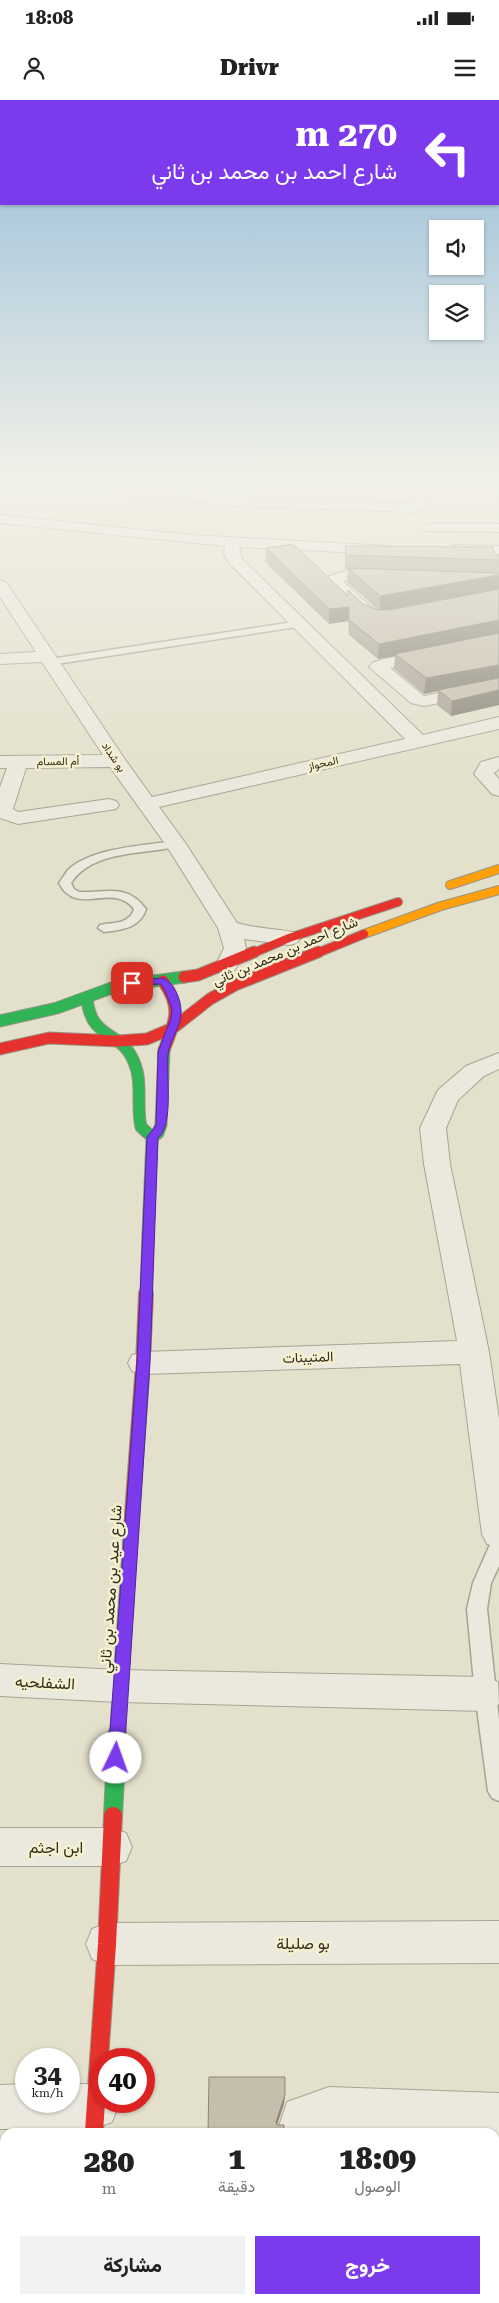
<!DOCTYPE html>
<html lang="ar">
<meta charset="utf-8">
<style>
:root{--surface:#fff;--page:#f2f2f2;--text:#222;--muted:#767676;--accent:#7c3aed}
body{margin:0;font-family:"Roboto Serif",Vazirmatn,serif;background:var(--page);color:var(--text);direction:rtl;height:100vh;display:flex;flex-direction:column;font-size:19px;white-space:nowrap}
*{box-sizing:border-box;margin:0}
p{font-size:16px;color:var(--muted)}
.icon{flex:none;width:28px;height:28px;fill:none;stroke:currentColor;stroke-width:2;stroke-linecap:round;stroke-linejoin:round}
.map{position:relative;flex:1;overflow:hidden;direction:ltr}
.sheet{position:absolute;left:0px;top:2028px;width:500px;height:176px;display:flex;flex-direction:column;background:var(--surface);border-radius:15px 15px 0 0;box-shadow:0 1px 4px #0004;direction:rtl}
.sheet>*{flex:none}
.guide{position:absolute;left:0px;top:0px;width:500px;height:105px;box-shadow:0 1px 4px #0004;direction:rtl;background:#7c3aed;color:#fff;overflow:hidden}
.buttons{position:absolute;left:429px;top:120px;display:grid;gap:10px}
.buttons a{display:grid;place-items:center;width:55px;height:55px;border-radius:0px;background:var(--surface);box-shadow:0 1px 4px #0004;font-size:25px}
.speed{position:absolute;left:15px;top:1948px;display:flex;gap:10px;font-size:25px;font-weight:700;text-align:center}
.speed>*{display:grid;place-content:center;width:65px;height:65px;border-radius:50%;background:var(--surface);box-shadow:0 1px 4px #0004;line-height:1}
.speed small{font-size:12px;font-weight:400}
.speed .limit{border:8px solid #d22;background:#fff;color:#111}
.pin{position:absolute;display:grid;place-items:center;width:42px;height:42px;color:#fff;margin:-21px;border-radius:10px;box-shadow:0 2px 8px #0006}
.me{position:absolute;width:55px;margin:-28px;rotate:3deg;stroke-linejoin:round;filter:drop-shadow(0 0 4px #0008)}
.turn{display:flex;align-items:center;gap:18px;height:105px;padding:0 20px;font-size:22px}
.turn .icon{width:65px;height:65px;stroke-width:2.5}
.turn b{display:block;font-size:35px;line-height:42px}
.eta{display:flex;justify-content:space-evenly;align-items:center;height:85px;text-align:center}
.eta b{font-size:30px;font-weight:800;line-height:35px}
.cta{display:flex;gap:10px;margin-top:auto;padding:10px 20px}
.cta a{flex:1;height:58px;border-radius:0px;background:var(--accent);color:#fff;font-size:20px;font-weight:800;line-height:58px;text-align:center}
.cta a+a{background:var(--page);color:var(--text)}
.status{display:flex;justify-content:space-between;align-items:center;height:35px;padding:0 25px;background:var(--surface);direction:ltr}
.status svg{height:14px;fill:currentColor}
header{display:flex;justify-content:space-between;align-items:center;height:65px;padding:0 20px;background:var(--surface);font-size:22px;font-weight:800}
.map>svg:first-child{display:block}
</style>
<div class="status"><b>18:08</b><svg viewBox="0 0 49 12"><path d="M0 12V9h3v3zM5 12V6h3v6zM10 12V3h3v9zM15 12V0h3v12zM26 1h20v11H26zM47 4h2v5h-2z"/></svg></div>
<header><svg class="icon" aria-label="menu" viewBox="0 0 24 24"><path d="M4 6h16M4 12h16M4 18h16"/></svg>Drivr<svg class="icon" aria-label="person" viewBox="0 0 24 24"><circle cx="12" cy="8" r="4"/><path d="M4 21q1-7 8-7t8 7"/></svg></header>
<div class="map">
<svg width="499" height="2203" viewBox="0 0 499 2203">
<rect width="100%" height="100%" fill="#e3e0cb"/>
<g fill="none" stroke-linecap="round" stroke-linejoin="round">
<g stroke="#a8a495" stroke-width="3">
<path id="lane" d="M300 521 304 524 303 526 50 565 45 562 50 559Z
M176 741 182 744 180 746C145 755 93 749 71 783L74 789 79 792C107 793 127 783 146 809 140 828 122 830 104 832L98 828 100 825C113 822 129 825 134 809 112 781 77 818 59 783 62 779 65 774 68 770 91 748 145 745 176 741Z
M499 1437V1466L491 1483 487 1509 499 1620V1701L492 1698 488 1691 475 1594 467 1509 473 1483 492 1440Z"/>
</g>
<g stroke="#a8a495" stroke-width="2">
<path id="street" d="M19 381H68L235 398 397 404 413 403V397L406 381H420C427 397 435 407 413 412L235 406 26 385Z
M0 415 191 435 388 446 391 449 388 452 383 454 239 447 242 459 423 635 499 617V629L159 707 186 744 237 823C257 829 277 828 297 833L300 838 297 843 289 845 244 839 246 848 235 870 227 872 219 870 216 865 224 848 218 828 166 745 110 667 26 668 13 709 18 712 109 699 116 701 119 705 116 709 18 724 0 718V687L7 668H0V656L103 655 42 562 0 564V554L36 552 0 497V480L6 482 124 658 152 697 405 639 230 464 224 454 225 446 0 423Z
M430 424H499V432L425 431 423 428 425 425Z
M456 445 499 446V456L451 453 448 450 451 447Z
M348 470 384 471 389 473 392 476 389 479 384 481 349 480 343 481 376 512 383 517 381 520 375 522 364 518 327 482 329 476Z
M499 536V546L390 568 424 596 499 581V591L424 606 411 603 369 567 372 563 384 559Z
M499 657V669L494 673 499 679V696L492 694 474 674 481 662Z
M499 953V969L484 976 458 1000 446 1028 450 1064 489 1252 499 1319V1448L487 1444 482 1434 460 1264 143 1274 132 1271 128 1263 132 1255 143 1252 457 1241 424 1064 420 1028 438 990 466 966Z
M0 1564 119 1570 485 1577 498 1582 499 1604 485 1611 119 1602 0 1596Z
M0 1728H112L126 1733 132 1747 126 1761 112 1766H0Z
M499 1821V1863L107 1865 92 1859 86 1844 92 1829 107 1823Z
M26 1984V2001H69V1984H96L101 1986V2001H116L118 2006 112 2022 96 2028 0 2029V1985Z
M329 1987 499 1993V2037H495V2032H277L287 2002Z
M495 2158 499 2159V2203H488L478 2199H495Z
M271 2199H319V2203H271Z"/>
</g>
<g stroke="#989485" stroke-width="13">
<path id="fast-far2" d="M87 897C90 941 121 929 134 962 143 982 136 1006 141 1027L152 1037
M0 921 57 908 117 886 184 877
M148 1135 152 1037 158 1033 161 1025 164 950"/>
</g>
<g stroke="#989485" stroke-width="16">
<path id="fast-far1" d="M117 1636 131 1427"/>
</g>
<g stroke="#989485" stroke-width="20">
<path id="fast" d="M113 1716 117 1635"/>
</g>
<g stroke="#989485" stroke-width="10">
<path id="slow" d="M450 785 499 769
M364 834 441 806 499 790"/>
</g>
<g stroke="#989485" stroke-width="10">
<path id="jam-far3" d="M251 854 289 838 398 802
M315 854 364 834"/>
</g>
<g stroke="#989485" stroke-width="13">
<path id="jam-far2" d="M184 877 198 875 254 852
M163 881C182 908 175 921 164 950
M0 949 49 938 118 941 147 939 173 928 210 899 235 885 318 852
M146 1196 148 1135"/>
</g>
<g stroke="#989485" stroke-width="16">
<path id="jam-far1" d="M131 1427 143 1263 146 1194"/>
</g>
<g stroke="#989485" stroke-width="20">
<path id="jam" d="M94 2032 107 1844 113 1716
M83 2203 84 2199"/>
</g>
<use href="#lane" fill="#ebe9dd" fill-rule="evenodd"/>
<use href="#street" fill="#ebe9dd" fill-rule="evenodd"/>
<use href="#fast-far2" stroke="#30b455" stroke-width="11"/>
<use href="#fast-far1" stroke="#30b455" stroke-width="14"/>
<use href="#fast" stroke="#30b455" stroke-width="18"/>
<use href="#slow" stroke="#ff9f0a" stroke-width="8"/>
<use href="#jam-far3" stroke="#e5322d" stroke-width="8"/>
<use href="#jam-far2" stroke="#e5322d" stroke-width="11"/>
<use href="#jam-far1" stroke="#e5322d" stroke-width="14"/>
<use href="#jam" stroke="#e5322d" stroke-width="18"/>
</g>
<path fill="#aaa394" fill-rule="evenodd" d="M345 446 495 455 499 454V605L451 616 437 605 438 591 424 594 394 569 395 556 378 559 349 535 348 521 329 524 265 462 266 448 348 495V490L363 504 378 510 347 482 348 469H345ZM448 498 389 510H386Z"/>
<path fill="#8b8578" d="M499 475V489L380 511V496Z
M349 507 348 521 329 524V509Z
M499 520V535L395 554V556L378 559 379 544Z
M499 565V580L438 590V591L424 594 426 578Z
M499 590V605L451 616 452 601Z
M285 1995 284 2004 275 2031 276 2022Z"/>
<path fill="#c6beac" stroke="#8b8578" d="M293 444 348 496V490L363 504 378 510H389L499 489V520L379 544 349 520V507L329 509 266 448Z
M345 446 493 447 495 455 499 454V460L346 455Z
M348 468 499 473V475L380 496Z
M499 533V565L426 578 395 554Z
M499 578V590L452 601 438 590Z
M209 1977H285V1995L276 2022 277 2025H284V2032H208Z
M203 2199H279L278 2203H202Z"/>
<linearGradient id="sky" x2="0" y2="1"><stop stop-color="#94bcd8"/><stop offset="0.55" stop-color="#f2f1e8"/><stop offset="1" stop-color="#f2f1e8" stop-opacity="0"/></linearGradient>
<rect width="499" height="690" fill="url(#sky)"/>
<path fill="#7c3aed" stroke="#51269a" d="M163 878C174 882 181 900 181 911 182 927 169 940 168 955 166 976 174 1025 158 1038L150 1262 124 1658 121 1663 116 1665 110 1663 108 1658 137 1262 147 1037 156 1025 158 952 171 918 172 909 165 891 161 884 132 886 127 883 132 880Z"/>
<g text-anchor="middle" stroke-width="5" stroke-linejoin="round" paint-order="stroke">
<g font-size="11" fill="#362d1d" stroke="#f4f0d1">
<text transform="translate(114 657) rotate(56)" y="4">بو شداد</text>
<text transform="translate(58 661) rotate(-1)" y="4">أم المسام</text>
<text transform="translate(323 663) rotate(-13)" y="4">المحواز</text>
</g>
<g font-size="14" fill="#362d1d" stroke="#f4f0d1">
<text transform="translate(285 851) rotate(-23)" y="5">شارع احمد بن محمد بن ثاني</text>
<text transform="translate(308 1257) rotate(-2)" y="5">المتيبنات</text>
</g>
<g font-size="16" fill="#362d1d" stroke="#f4f0d1">
<text transform="translate(110 1489) rotate(-86)" y="6">شارع عيد بن محمد بن ثاني</text>
<text transform="translate(45 1582) rotate(3)" y="6">الشفلحيه</text>
<text x="56" y="1753">ابن اجثم</text>
<text x="303" y="1849">بو صليلة</text>
</g>
</g>
</svg>
<div class="buttons">
<a><svg class="icon" aria-label="sound" viewBox="0 0 24 24"><path d="M4 9h4l5-4v14l-5-4H4zM17 9q2 3 0 6"/></svg></a>
<a><svg class="icon" aria-label="layers" viewBox="0 0 24 24"><path d="M12 4l9 5-9 5-9-5zM3 14l9 5 9-5"/></svg></a>
</div>
<div class="speed"><div>34<small>km/h</small></div><div class="limit">40</div></div>
<div class="pin" style="left:132px;top:883px;background:#d93025"><svg class="icon" aria-label="arrive" viewBox="0 0 24 24"><path d="M6 21V4h12l-3 4 3 4H6"/></svg></div>
<svg class="me" style="left:116px;top:1658px" viewBox="-20 -20 40 40"><circle r="19" fill="#fff"/><path d="M0-13L10 11 0 6-10 11z" fill="#7c3aed"/></svg>
<div class="guide">
<div class="turn"><svg class="icon" aria-label="left" viewBox="0 0 24 24"><path d="M17 20v-9H6M10 6l-5 5 5 5"/></svg><div><b>270 m</b>شارع احمد بن محمد بن ثاني</div></div>
</div>
<section class="sheet">
<div class="eta">
<div><b>18:09</b><p>الوصول</p></div>
<div><b>1</b><p>دقيقة</p></div>
<div><b>280</b><p>m</p></div>
</div>
<div class="cta"><a>خروج</a><a>مشاركة</a></div>
</section>
</div>
